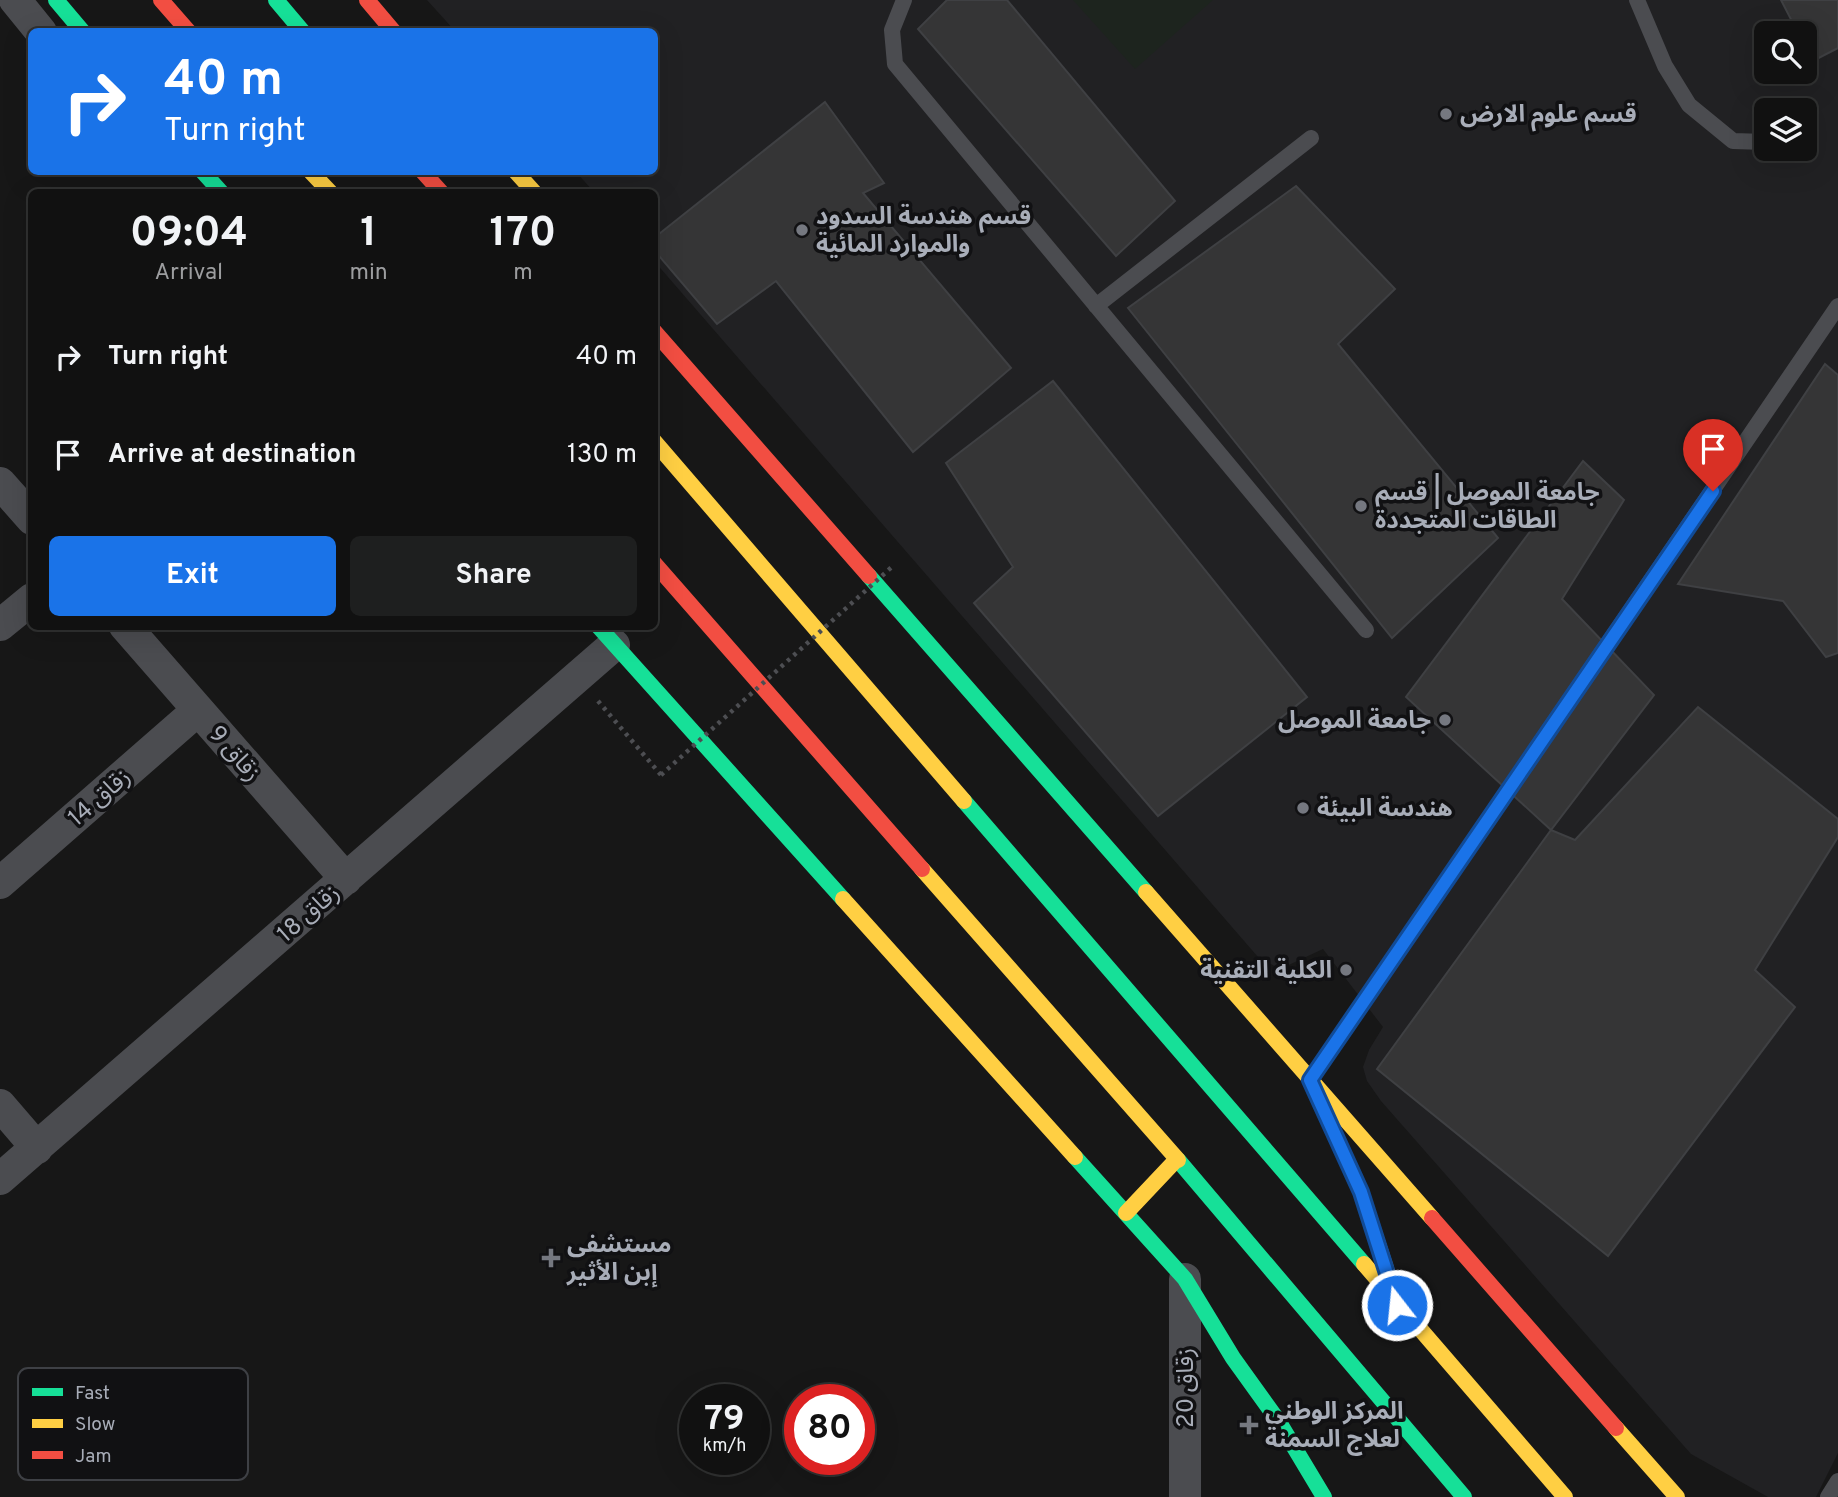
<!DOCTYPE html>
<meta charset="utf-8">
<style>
:root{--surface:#111;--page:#1e1f1f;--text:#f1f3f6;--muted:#9c9d9f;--line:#303131;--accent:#1a73e8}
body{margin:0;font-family:Overpass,"Noto Sans Arabic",sans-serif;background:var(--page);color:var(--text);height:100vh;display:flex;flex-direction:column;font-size:26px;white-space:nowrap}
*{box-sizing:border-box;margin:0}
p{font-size:23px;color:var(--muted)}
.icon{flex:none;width:38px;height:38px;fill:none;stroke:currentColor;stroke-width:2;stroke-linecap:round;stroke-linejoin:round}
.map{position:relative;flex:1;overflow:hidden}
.details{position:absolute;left:28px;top:189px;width:630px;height:441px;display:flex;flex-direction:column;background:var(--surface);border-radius:10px;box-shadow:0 7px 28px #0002,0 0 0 2px var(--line)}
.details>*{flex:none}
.hud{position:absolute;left:28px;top:28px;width:630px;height:147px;border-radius:10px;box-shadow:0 7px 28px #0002,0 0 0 2px var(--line);background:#1a73e8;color:#fff;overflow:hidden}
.fabs{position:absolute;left:1754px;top:21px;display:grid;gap:14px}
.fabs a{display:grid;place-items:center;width:63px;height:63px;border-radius:10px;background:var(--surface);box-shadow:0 7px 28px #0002,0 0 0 2px var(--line);font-size:35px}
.speed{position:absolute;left:679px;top:1384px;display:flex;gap:14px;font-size:35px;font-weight:700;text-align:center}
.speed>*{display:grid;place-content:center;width:91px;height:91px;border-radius:50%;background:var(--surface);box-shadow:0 7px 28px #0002,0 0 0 2px var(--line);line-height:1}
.speed small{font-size:18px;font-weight:400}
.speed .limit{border:10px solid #d22;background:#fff;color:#111}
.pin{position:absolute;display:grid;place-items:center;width:60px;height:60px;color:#fff;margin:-72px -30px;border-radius:50% 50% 50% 0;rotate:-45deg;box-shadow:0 0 7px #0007}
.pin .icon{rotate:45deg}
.me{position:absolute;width:77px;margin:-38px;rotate:344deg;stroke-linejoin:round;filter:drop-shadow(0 0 5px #0008)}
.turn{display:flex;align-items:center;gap:24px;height:147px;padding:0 21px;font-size:32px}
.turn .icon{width:91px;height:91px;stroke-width:2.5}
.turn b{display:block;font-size:49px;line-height:60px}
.eta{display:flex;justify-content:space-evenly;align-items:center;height:119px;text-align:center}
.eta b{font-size:42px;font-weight:700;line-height:49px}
.primary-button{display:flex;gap:14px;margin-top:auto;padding:14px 21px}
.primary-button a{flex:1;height:80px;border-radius:10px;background:var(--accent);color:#fff;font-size:28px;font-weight:700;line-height:80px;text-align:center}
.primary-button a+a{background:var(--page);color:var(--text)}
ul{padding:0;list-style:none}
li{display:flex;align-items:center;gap:21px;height:98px;padding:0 21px}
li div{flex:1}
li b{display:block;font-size:26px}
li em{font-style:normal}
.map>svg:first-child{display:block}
</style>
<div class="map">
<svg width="1838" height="1497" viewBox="0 0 1838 1497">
<rect width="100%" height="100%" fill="#171717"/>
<path fill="#212123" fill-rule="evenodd" d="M427 0H1838V1453L1816 1497H1768L1691 1454 1381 1101 1367 1081 1363 1067 1369 1050 1383 1027 1323 949 1280 969 1258 957 655 262 654 192H594L576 172H654V32L455 31ZM1766 33H1804V72H1766ZM1766 110H1804V149H1766Z"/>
<path fill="#1d241e" d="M1073 0H1213L1135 69Z"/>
<path fill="#353536" stroke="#3f4043" stroke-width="2" d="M947 0H1007L1175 201 1116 256 918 29Z
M1781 0H1838V48L1813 61 1804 44V33H1798Z
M825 102 884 183 863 193 1011 368 913 452 776 281 717 324 654 250V238Z
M1296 186 1395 289 1338 344 1498 538 1392 638 1128 308Z
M1825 364 1838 375V653L1826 657 1783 601 1678 584Z
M1053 381 1307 697 1158 816 974 603 1013 567 946 463Z
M1583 461 1624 500 1562 599 1654 695 1551 830 1406 697Z
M1698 707 1838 819V837L1755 970 1795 1007 1608 1256 1377 1069 1551 830 1575 840Z"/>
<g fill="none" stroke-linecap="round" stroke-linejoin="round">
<path stroke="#4d4e52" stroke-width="4.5" stroke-dasharray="3.5 5" stroke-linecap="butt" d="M598 701 661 775"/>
<path stroke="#4b4c50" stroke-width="16" d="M904 0 892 30 895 64 1366 630
M1637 0 1665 66 1689 105 1733 141 1766 142
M1096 306 1311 138
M1311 1079 1838 306
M1828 1497 1838 1481"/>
<path stroke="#4b4c50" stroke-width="32" d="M15 0 41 32
M0 483 32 519
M0 625 32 599
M125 626 346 879
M0 883 198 710
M0 1105 37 1148
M0 1179 614 645
M1185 1279V1497"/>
<path stroke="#16e098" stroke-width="16" d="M56 0 83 32
M276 0 303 32
M203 172 221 192
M869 576 1146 892
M598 626 843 899
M964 801 1364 1264
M1075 1157 1185 1279 1233 1358 1279 1422 1324 1497
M1178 1160 1464 1497"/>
<path stroke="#ffcf43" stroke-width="16" d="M311 172 330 192
M516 172 534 192
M654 441 964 801
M922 869 1178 1160
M1146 892 1432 1218
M843 899 1075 1157
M1310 1080 1361 1192 1394 1293
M1126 1213 1177 1159
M1364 1264 1565 1497
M1616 1428 1677 1497"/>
<path stroke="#f24e42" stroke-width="16" d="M161 0 189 32
M367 0 394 32
M423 172 441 192
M654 331 869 576
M654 563 922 869
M1432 1218 1616 1428"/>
<path stroke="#4d4e52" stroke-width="4.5" stroke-dasharray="3.5 5" stroke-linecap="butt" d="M661 775 894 565"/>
</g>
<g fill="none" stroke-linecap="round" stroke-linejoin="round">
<g stroke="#114b97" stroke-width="18">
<path id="route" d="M1397 1305 1361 1192 1310 1080 1713 491"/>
</g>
<use href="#route" stroke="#1a73e8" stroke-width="12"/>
</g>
<g fill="#757880" stroke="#111113" stroke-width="2.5">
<circle cx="1446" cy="114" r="7"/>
<circle cx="802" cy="230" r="7"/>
<circle cx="1361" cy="506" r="7"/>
<circle cx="1445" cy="720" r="7"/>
<circle cx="1303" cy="808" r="7"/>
<circle cx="1346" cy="970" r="7"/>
<path d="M547.5 1247.5h7v7h7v7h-7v7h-7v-7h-7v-7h7z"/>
<path d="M1245.5 1414.5h7v7h7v7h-7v7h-7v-7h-7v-7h7z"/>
</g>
<g text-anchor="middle" stroke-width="7" stroke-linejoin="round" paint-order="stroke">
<g font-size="24" font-weight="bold" fill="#a8adb8" stroke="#111113" text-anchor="start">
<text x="1460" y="122">قسم علوم الارض</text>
<text x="816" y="224">قسم هندسة السدود<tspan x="816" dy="28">والموارد المائية</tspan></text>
<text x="1375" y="500">جامعة الموصل | قسم<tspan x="1375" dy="28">الطاقات المتجددة</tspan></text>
<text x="1431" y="728" text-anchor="end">جامعة الموصل</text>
<text x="1317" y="816">هندسة البيئة</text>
<text x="1332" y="978" text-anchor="end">الكلية التقنية</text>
<text x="567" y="1252">مستشفى<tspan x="567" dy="28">إبن الأثير</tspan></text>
<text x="1265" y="1419">المركز الوطني<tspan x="1265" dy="28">لعلاج السمنة</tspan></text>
</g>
<g font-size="24" fill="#a8adb8" stroke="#111113">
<text transform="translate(235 753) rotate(49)" y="8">زقاق 9</text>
<text transform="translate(99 797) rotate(-41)" y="8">زقاق 14</text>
<text transform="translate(308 913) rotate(-41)" y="8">زقاق 18</text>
<text transform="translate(1185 1388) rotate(-90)" y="8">زقاق 20</text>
</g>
</g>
<rect x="18" y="1368" width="230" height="112" rx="10" fill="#111113" stroke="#3e4045" stroke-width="2"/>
<rect x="32" y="1388" width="31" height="8" fill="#16e098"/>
<rect x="32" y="1419" width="31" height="9" fill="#ffcf43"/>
<rect x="32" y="1451" width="31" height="8" fill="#f24e42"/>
<g font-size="19" fill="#a8adb8">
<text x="75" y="1399">Fast</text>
<text x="75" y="1430">Slow</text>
<text x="75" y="1462">Jam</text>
</g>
</svg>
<div class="fabs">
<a><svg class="icon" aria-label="search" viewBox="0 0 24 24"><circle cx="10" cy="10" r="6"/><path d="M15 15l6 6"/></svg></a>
<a><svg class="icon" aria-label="layers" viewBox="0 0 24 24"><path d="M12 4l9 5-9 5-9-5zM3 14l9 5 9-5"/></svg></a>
</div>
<div class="speed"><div>79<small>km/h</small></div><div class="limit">80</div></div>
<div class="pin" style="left:1713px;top:491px;background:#d93025"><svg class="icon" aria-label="arrive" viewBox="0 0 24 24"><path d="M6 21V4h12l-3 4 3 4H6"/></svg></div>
<svg class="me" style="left:1397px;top:1305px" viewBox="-20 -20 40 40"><circle r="17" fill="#1a73e8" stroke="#fff" stroke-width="3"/><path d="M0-11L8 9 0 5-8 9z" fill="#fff"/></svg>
<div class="hud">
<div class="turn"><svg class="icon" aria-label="right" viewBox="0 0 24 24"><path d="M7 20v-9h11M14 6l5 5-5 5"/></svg><div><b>40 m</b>Turn right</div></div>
</div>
<section class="details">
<div class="eta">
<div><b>09:04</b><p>Arrival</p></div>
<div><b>1</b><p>min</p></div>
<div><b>170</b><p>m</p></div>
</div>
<ul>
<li><svg class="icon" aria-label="right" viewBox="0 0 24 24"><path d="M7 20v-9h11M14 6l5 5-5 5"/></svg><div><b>Turn right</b></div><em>40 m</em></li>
<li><svg class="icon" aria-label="arrive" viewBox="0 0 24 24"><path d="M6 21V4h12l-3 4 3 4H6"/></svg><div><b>Arrive at destination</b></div><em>130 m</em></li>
</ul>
<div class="primary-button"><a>Exit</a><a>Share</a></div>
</section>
</div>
